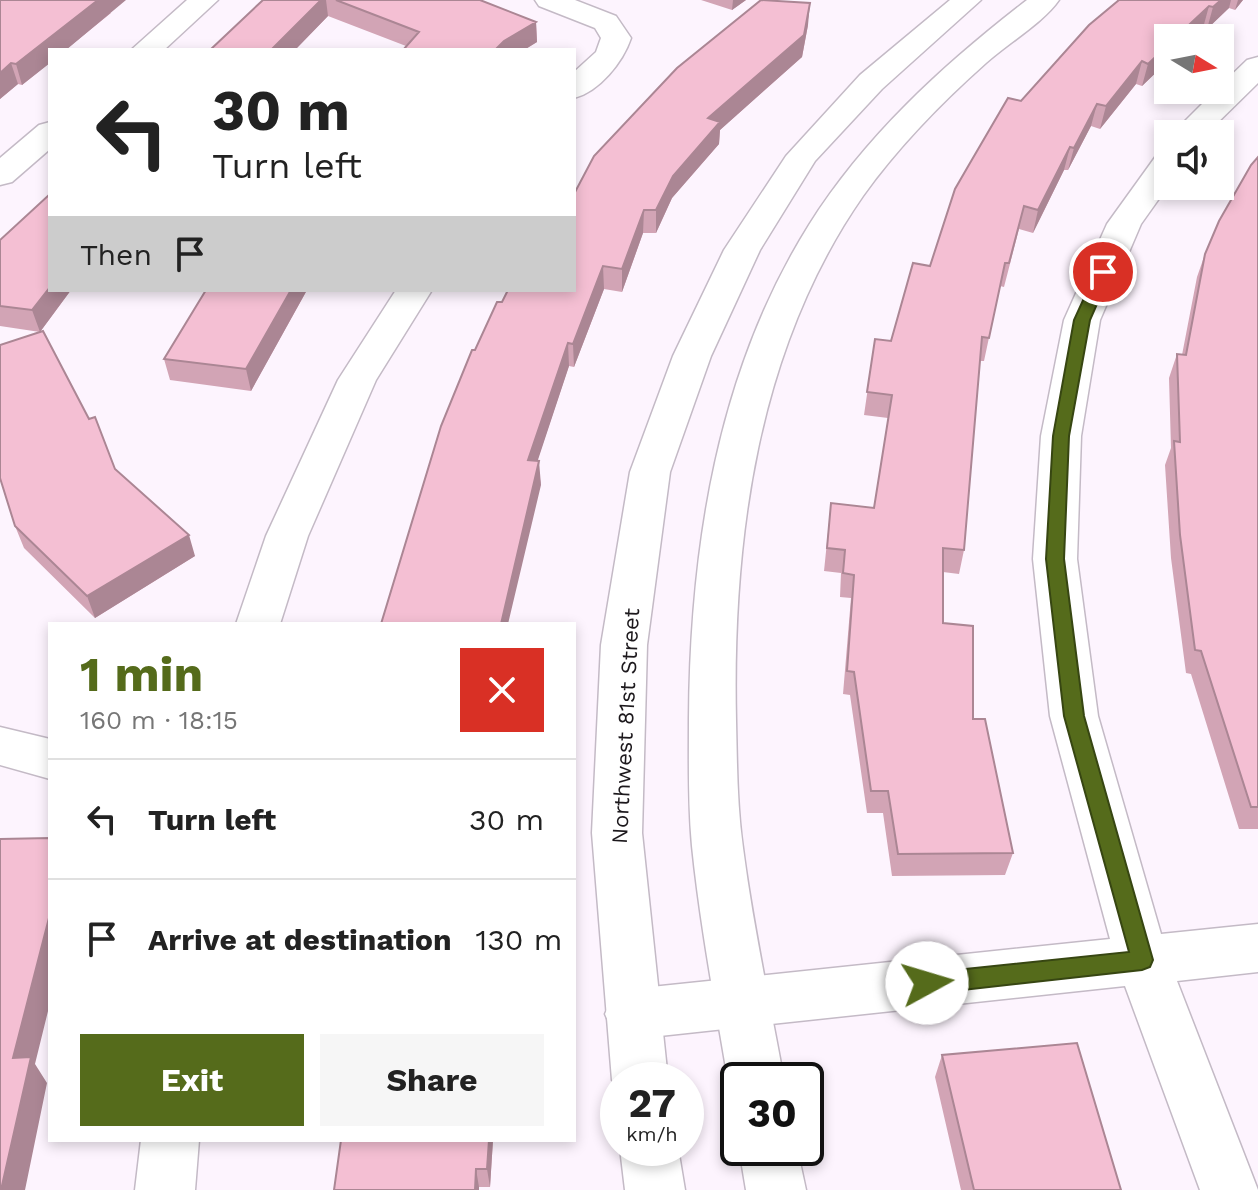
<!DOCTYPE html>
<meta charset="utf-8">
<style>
:root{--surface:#fff;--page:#f6f6f6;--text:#222;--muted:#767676;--line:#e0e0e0;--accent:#556b1b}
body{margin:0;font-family:"Work Sans",sans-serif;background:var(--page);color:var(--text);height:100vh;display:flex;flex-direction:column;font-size:30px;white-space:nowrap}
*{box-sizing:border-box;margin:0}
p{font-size:26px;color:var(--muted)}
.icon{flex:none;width:44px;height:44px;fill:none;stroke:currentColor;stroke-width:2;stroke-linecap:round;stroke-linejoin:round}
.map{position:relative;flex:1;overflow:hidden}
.panel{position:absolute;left:48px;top:622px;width:528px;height:520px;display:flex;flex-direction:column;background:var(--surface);border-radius:0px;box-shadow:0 4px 12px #0003}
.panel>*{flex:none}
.top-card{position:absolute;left:48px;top:48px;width:528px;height:244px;border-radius:0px;box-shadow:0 4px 12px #0003;background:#fff;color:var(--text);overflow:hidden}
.needle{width:52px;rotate:100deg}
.buttons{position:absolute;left:1154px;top:24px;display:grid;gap:16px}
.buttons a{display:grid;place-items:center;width:80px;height:80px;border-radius:0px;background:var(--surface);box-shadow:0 4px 12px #0003;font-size:40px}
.speed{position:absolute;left:600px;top:1062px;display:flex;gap:16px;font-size:40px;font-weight:700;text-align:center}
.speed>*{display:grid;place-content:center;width:104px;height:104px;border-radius:50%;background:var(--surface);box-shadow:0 4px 12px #0003;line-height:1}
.speed small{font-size:20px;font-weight:400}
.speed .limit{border:4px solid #111;border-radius:12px;background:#fff;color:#111}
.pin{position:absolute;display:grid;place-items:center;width:68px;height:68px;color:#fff;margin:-34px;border:4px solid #fff;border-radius:50%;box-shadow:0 2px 8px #0007}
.me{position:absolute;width:88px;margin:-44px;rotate:84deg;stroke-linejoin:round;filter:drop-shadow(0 0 6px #0008)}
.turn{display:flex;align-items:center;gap:28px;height:168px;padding:0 32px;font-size:36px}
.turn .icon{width:104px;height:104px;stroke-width:2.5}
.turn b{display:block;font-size:56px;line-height:68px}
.then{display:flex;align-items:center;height:76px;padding:0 32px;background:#0003;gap:16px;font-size:30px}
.round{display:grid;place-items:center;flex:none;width:84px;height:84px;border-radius:0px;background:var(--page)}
.overview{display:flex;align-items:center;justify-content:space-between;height:136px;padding:0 32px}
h1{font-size:48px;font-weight:700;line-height:60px;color:var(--accent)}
.button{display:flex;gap:16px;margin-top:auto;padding:16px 32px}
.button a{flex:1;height:92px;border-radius:0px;background:var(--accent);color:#fff;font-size:32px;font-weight:700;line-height:92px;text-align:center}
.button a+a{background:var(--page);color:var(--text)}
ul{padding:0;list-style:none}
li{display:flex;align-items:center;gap:24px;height:120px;padding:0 32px;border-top:2px solid var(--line)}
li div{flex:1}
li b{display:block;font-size:30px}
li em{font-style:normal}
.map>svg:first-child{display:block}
</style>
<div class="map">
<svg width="1258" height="1190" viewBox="0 0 1258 1190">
<rect width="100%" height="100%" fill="#fdf4fe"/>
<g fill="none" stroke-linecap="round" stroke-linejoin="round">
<g stroke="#c4bac6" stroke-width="3">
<path id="street" d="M187 0H218L164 50H131Z
M535 0H575L616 16 631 38C623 62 599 92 574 98V72L596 52 601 38 595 28 539 6Z
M1258 57V83L1206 134H1172L1216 90H1220V86L1247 60Z
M50 122V149L12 182 0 185V158L39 125Z
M1168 153V186L1141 224 1100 320 1081 436 1077 559 1098 716 1161 934 1258 924V972L1177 981 1258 1190H1200L1125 986 632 1039 613 1032 605 1014 613 996 632 989 1110 939 1050 716 1033 559 1041 436 1064 320 1107 224 1156 156Z
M396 290H432L376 380 308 536 280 624H236L266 536 338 380Z
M0 727 50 739V779L0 765Z
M141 1140H199L195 1190H135Z"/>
</g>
<g stroke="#c4bac6" stroke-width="3">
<path id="secondary" d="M950 0H981L882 89 815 161 760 250 711 356 670 472 647 645 642 833 668 1080H618V1094L612 1080 592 833 601 645 630 472 673 356 724 250 786 156 860 75Z
M1027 0H1059C1044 22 1007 44 986 63 941 103 898 147 863 196 757 348 732 540 736 721 737 763 737 806 743 848 753 926 770 1003 784 1080H738V1100L728 1080C715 1003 700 924 692 846 688 804 689 761 689 719 690 549 717 372 809 225 865 136 944 64 1027 0Z
M620 1148H678L685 1190H625Z
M739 1148H797L806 1190H746Z"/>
</g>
<use href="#street" fill="#fff" fill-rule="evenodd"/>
<use href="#secondary" fill="#fff" fill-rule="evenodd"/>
</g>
<path fill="#d2a4b5" d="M0 0 111 13 22 85 18 84 0 99Z
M263 0H480L536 22 537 42 524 50H403L406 46 328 16 295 50H210Z
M701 0H746L732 10Z
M1117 0H1243L1235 10 1229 8 1207 29 1203 28 1192 38H1168V61L1142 86 1136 84 1100 129 1091 126 1068 170H1064L1033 233 1019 229 1004 287 1000 286 984 361H980L964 550 959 574 943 572V623L1013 853 1005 875 892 876 883 813H867L850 695 843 694 851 598 840 597 841 573 824 571 831 503 874 508 888 418 864 415 875 339 891 341 930 266 1021 101 1117 2Z
M808 25 802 57 720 130 719 144 672 198 656 233H643L622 292 604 289 574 367 569 366 537 461 541 485 475 350 502 302 574 290V194Z
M1258 157V829H1239L1191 674 1186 673 1171 558 1165 465 1171 448 1169 378 1177 354 1182 355 1197 277 1205 254Z
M0 240 50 290H71L40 332 0 326Z
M307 290 251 391 170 380 164 359Z
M115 469 195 556 95 618 24 548 15 526Z
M942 1055 1121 1190H961L935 1077Z
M341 1140H493L490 1187H479Z"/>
<path fill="#ab8694" d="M98 0H126L66 50H50V63L22 85 16 64Z
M321 0H326L328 16 295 50H271Z
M733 0H746L732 10Z
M1221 0H1231L1229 8 1207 29 1213 7Z
M1238 0H1243L1235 10Z
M810 3 808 25 802 57 720 130 719 144 672 198 656 233V210L673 176 708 118Z
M1209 6 1203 28 1192 38H1175Z
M536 22 537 42 524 50H495L504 41Z
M1168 45V61L1142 86 1148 64Z
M1142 61 1136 84 1100 129 1106 106Z
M11 63 18 84 0 99V73Z
M1097 104 1091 126 1068 170 1074 148Z
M1070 147 1064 170 1033 233 1038 210Z
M644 210 643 233 622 292V269Z
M603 266 604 289 574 367 573 344Z
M50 287V290H71L40 332 32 310Z
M291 290H307L251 391 246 369Z
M568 343 569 366 530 484 528 460Z
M539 461 541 485 508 624H501Z
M189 535 195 556 95 618 87 596Z
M50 914V1003L35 1064 47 1083 25 1190H1L13 1058Z
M489 1140H493L490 1187 487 1169Z
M476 1169 479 1187V1190H475Z"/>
<path fill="#f4bfd3" stroke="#ab8694" stroke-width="2" d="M0 0H98L16 64 11 63 0 73Z
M263 0H321L271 50H210Z
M336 0H480L536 22 504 41 495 50H403L419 32Z
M761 0 810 3 804 35 708 118 720 122 673 176 656 210H644L622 269 603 266 573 344 568 343 528 460 539 461 501 624H381L441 426 472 350H475L497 302H502L508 290H574V194L594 156 677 68Z
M1119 0H1221L1213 7 1209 6 1175 38H1168V45L1148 64 1142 61 1106 106 1097 104 1074 148 1070 147 1038 210 1024 206 1009 263H1005L989 338 982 337 964 550 943 548V623L973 626V719H985L1013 853 898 854 888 791H871L854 672 847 671 854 575 843 573 845 550 827 548 831 503 874 508 892 395 867 392 875 339 891 341 913 263 930 266 955 189 970 163 1008 98 1021 101 1089 25Z
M1258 157V807H1251L1201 651 1195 650 1180 535 1174 441 1180 442 1177 354 1186 355 1205 254 1219 221 1251 165Z
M50 194V287L32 310 0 306V240Z
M206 290H291L246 369 164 359Z
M43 331 89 419 95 417 115 469 189 535 87 596 15 526 0 478V345Z
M50 838V914L13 1058 31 1057 1 1190H0V839Z
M1077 1043 1121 1190H974L942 1055Z
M341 1140H489L487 1169H476L475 1190H334Z"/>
<path fill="#556b1b" stroke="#374612" stroke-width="2" d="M1103 268 1111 272 1090 320 1069 436 1064 559 1084 716 1153 960 1150 967 1142 970 927 994 919 991 915 983 919 976 927 973 1129 952 1064 716 1046 559 1053 436 1074 320 1096 272Z"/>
<g text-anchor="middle" stroke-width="6" stroke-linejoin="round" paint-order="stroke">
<g font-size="22" fill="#1c181c" stroke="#fff">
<text transform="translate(625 726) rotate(-87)" y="8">Northwest 81st Street</text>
</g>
</g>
</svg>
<div class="buttons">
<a><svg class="needle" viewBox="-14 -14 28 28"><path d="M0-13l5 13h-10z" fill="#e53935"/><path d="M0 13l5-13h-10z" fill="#767676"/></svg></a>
<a><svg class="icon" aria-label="sound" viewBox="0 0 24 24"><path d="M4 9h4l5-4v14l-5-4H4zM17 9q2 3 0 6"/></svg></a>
</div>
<div class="speed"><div>27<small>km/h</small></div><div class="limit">30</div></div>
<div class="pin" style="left:1103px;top:272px;background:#d93025"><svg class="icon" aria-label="arrive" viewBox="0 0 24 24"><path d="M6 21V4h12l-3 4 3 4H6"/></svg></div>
<svg class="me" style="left:927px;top:983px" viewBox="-20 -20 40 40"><circle r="19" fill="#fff"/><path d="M0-13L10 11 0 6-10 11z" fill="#556b1b"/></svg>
<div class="top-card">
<div class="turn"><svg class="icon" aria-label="left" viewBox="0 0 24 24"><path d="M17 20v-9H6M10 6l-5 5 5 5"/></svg><div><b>30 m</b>Turn left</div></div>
<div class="then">Then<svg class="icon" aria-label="arrive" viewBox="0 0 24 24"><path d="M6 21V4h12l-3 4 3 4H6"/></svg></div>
</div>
<section class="panel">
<div class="overview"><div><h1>1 min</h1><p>160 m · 18:15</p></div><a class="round" style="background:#d93025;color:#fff"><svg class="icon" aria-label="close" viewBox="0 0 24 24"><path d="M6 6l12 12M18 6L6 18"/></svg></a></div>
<ul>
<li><svg class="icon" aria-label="left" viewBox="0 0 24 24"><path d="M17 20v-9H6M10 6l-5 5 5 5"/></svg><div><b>Turn left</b></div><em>30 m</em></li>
<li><svg class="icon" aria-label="arrive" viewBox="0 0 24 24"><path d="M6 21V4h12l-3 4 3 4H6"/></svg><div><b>Arrive at destination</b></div><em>130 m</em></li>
</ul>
<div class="button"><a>Exit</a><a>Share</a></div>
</section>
</div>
